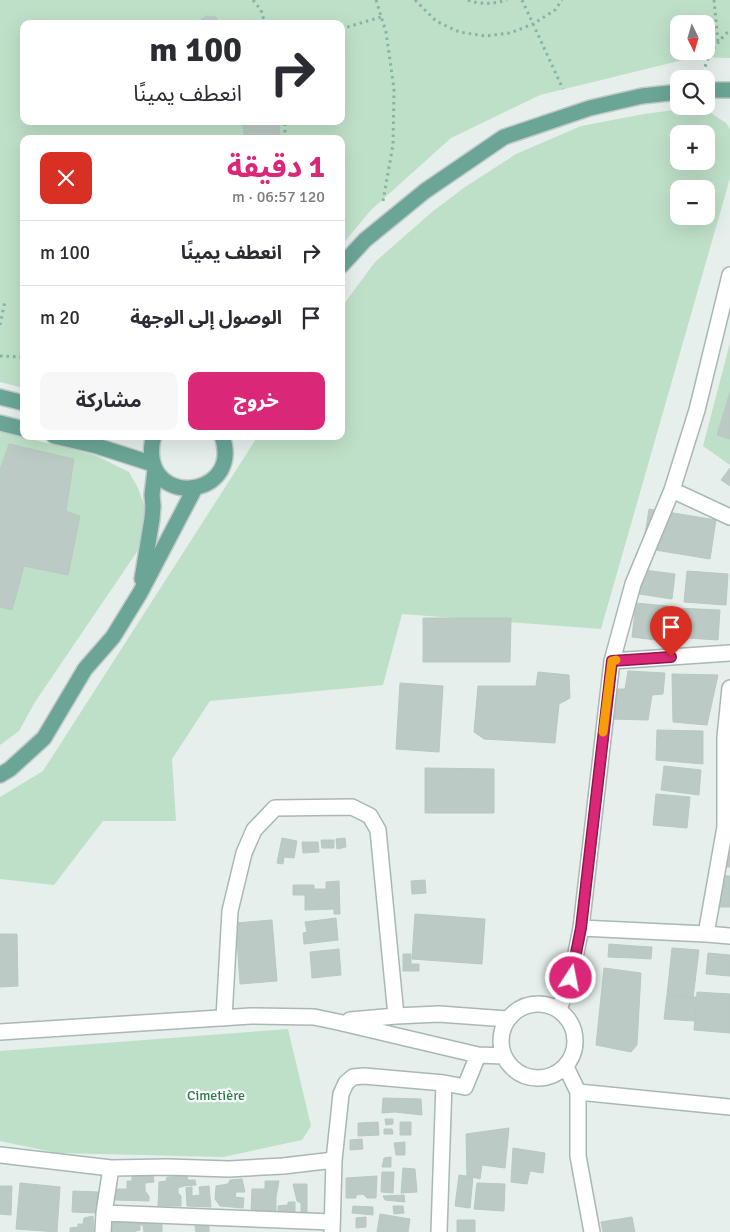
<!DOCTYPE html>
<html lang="ar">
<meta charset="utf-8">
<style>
:root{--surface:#fff;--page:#f7f7f7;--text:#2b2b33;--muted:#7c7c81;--line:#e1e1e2;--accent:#db2777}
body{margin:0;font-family:Signika,"Noto Sans Arabic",sans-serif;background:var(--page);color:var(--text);direction:rtl;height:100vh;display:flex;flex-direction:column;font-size:19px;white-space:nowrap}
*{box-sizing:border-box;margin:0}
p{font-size:16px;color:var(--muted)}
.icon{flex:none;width:28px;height:28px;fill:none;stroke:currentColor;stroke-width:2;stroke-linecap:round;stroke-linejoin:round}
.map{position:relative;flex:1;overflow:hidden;direction:ltr}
.side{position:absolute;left:20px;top:135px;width:325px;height:305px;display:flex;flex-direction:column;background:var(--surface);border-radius:10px;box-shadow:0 5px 20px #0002;direction:rtl}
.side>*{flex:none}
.guide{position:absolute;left:20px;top:20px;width:325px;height:105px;border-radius:10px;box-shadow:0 5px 20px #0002;direction:rtl;background:#fff;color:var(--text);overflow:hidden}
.needle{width:32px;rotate:175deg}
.buttons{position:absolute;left:670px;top:15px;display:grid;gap:10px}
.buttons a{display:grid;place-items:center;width:45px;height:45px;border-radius:10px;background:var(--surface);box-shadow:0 5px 20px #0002;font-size:25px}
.pin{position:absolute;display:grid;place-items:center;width:42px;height:42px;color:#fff;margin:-51px -21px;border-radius:50% 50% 50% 0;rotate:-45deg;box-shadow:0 0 5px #0007}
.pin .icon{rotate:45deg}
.me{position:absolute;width:55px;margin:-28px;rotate:11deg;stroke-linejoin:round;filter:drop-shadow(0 0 4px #0008)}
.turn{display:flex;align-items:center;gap:18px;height:105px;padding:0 20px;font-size:22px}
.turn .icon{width:65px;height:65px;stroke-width:2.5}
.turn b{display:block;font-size:35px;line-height:42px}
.round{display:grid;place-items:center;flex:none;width:52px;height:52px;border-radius:10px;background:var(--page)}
.summary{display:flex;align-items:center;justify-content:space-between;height:85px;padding:0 20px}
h1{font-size:30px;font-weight:700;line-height:38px;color:var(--accent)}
.primary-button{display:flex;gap:10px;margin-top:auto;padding:10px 20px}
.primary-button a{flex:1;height:58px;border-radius:10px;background:var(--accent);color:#fff;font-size:20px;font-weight:700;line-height:58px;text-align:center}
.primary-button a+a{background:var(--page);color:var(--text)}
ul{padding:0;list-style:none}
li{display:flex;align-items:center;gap:15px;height:65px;padding:0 20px;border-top:1px solid var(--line)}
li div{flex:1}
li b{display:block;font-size:19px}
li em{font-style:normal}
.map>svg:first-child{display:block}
</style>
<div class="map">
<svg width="730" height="1232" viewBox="0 0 730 1232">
<rect width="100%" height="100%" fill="#e6efeb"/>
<path fill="#bfe0c8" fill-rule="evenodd" d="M0 0H730V58L695 57 540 95 451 138 371 210 341 246V139H24V388L0 382ZM24 24H341V121H24ZM679 24H706V51H679Z
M675 110 708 111 726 123 730 129V178L601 629 402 614 383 685 210 701 172 759 176 821H103L54 885 0 879V797L43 771 258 436H341V308L375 262 432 212 465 187 516 154 581 126 644 114ZM679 134H706V161H679ZM679 189H706V216H679Z
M730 343V465L703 446Z
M0 431 97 456 129 472 138 488 146 510 143 543 35 702 19 731 0 745Z
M288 1029 311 1126 302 1140 223 1157 57 1153 0 1141V1051Z"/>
<path fill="#bbcac4" stroke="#b8c9c2" d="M206 16 216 17 221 24H196Z
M243 121H279L280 139H244Z
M730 392V439L717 435Z
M9 444 74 459 66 511 80 516 68 575 24 566 12 610 0 607V470Z
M730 468V486L721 480Z
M649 509 716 520 710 559 643 548Z
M636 569 675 574 672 599 633 593Z
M687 571 728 574 726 605 684 602Z
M636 603 668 606 664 641 632 637Z
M675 608 720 610 718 640 673 637Z
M423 618H511L510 662H423Z
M628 671 665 673 663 694 652 695 648 720 611 719 613 689H625Z
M538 672 569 675 570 698 559 704 555 743 484 739 474 732 478 686H536Z
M672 674 718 675 707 725 673 722Z
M400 683 443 686 439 752 396 749Z
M657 730 703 731V764L656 760Z
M664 766 701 770 699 795 661 790Z
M425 768 494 769V813H425Z
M656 794 690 797 687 828 653 825Z
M730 834V867H723Z
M282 838 297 841 294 858 284 857 283 864 277 863Z
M345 838 346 847 337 849 336 839Z
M321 840H334V848H322Z
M302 842H318L319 852 303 853Z
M720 876H730V907H720Z
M425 880 426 893 412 894 411 881Z
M339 881 340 914H334V909L305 910V895H293V885H314V889H326V882Z
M415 914 485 919 482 964 412 959Z
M336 918 338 940 304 944 303 933 307 932 305 922Z
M272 920 277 981 240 984 236 923Z
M0 934H17L18 986 0 987Z
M609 944 635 946 634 958 608 957Z
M635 946 652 947 651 959 634 958Z
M672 948 699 950 693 998 667 995Z
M339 949 341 975 312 978 310 952Z
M708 953 730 955V976L706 974Z
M403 954H411V964H419V971H403Z
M604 968 641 973 637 1045 631 1052 596 1045Z
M697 992 730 994V1033L694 1030Z
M667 995 696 997 695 1021 664 1019Z
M383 1098 421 1099 422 1115 395 1112 382 1113Z
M385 1119H393V1124L386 1125Z
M378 1122 379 1135 358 1136V1123Z
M400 1122H411V1135H400Z
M509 1128 505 1168 482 1165 480 1179 473 1177 467 1178 466 1134Z
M384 1129H392L393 1134H384Z
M362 1139 363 1149 350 1150V1140Z
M405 1142V1155H396L394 1143Z
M513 1148 545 1153 543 1173 530 1171 527 1184 511 1182Z
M391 1157V1167H382L384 1158Z
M403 1168 415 1169 417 1192 401 1193Z
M382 1172H394L393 1193 381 1192Z
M132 1175H153L154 1182 145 1183V1191L149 1196V1201L115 1200 114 1189H127V1181H132Z
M459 1175 473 1177 470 1208 455 1206Z
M187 1176 188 1180H195L196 1185 184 1186 178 1188V1193L181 1196V1206H158L159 1182 166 1181 167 1177Z
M377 1176 376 1198H367L363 1194 356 1195V1198H346V1178Z
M242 1179 245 1192H236L235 1197 244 1198 243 1208 220 1206 215 1199 216 1186 228 1184 230 1180Z
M265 1181H279L276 1197V1213L251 1212 252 1189H265Z
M20 1183 60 1187 57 1232 16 1229Z
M477 1183 505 1184 504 1211 474 1209Z
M293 1184H307V1215L301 1213V1203L297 1201Z
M0 1186H12L11 1215 0 1214Z
M209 1186 211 1207 187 1206 186 1188 192 1187V1196L200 1195 199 1187Z
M73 1191 98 1192 97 1213 72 1212Z
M404 1195 405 1202 385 1200 383 1196Z
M288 1202H295V1212L287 1211H278V1206L288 1205Z
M353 1206 373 1207V1215L352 1213Z
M393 1206H403L404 1213 394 1214Z
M380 1214 410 1219 408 1232H377Z
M93 1216 94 1232H70V1228L78 1227V1224H83L84 1218Z
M366 1217V1227L356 1228V1218Z
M632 1217 635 1232H603L601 1222Z
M457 1220H475V1232H457Z
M113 1221 162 1223V1232H144L143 1225H140V1230L136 1231 135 1232H112Z
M209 1225V1232H196L195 1226Z"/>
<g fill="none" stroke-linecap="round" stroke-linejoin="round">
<g stroke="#a8b8b2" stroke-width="18">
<path id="minor" d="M672 490 730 517
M612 661 730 653
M581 928 706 934 730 936
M706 934 725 827V737L730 688
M501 1041a37 37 0 1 1 74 0a37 37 0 1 1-74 0Z
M559 1009 571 978 581 928 612 661 633 584 672 490 697 410 730 275
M224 1018 230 911 244 853 254 830 275 808 352 807 370 816 378 830 396 1016
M350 1020 396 1016 439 1014 507 1019
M0 1032 251 1016 314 1017 338 1022 478 1055 503 1056
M566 1067 578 1092V1156L592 1232
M578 1092 730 1107
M0 1155 111 1168
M104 1213 332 1222
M103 1232 104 1213 111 1168 167 1167 229 1169 283 1166 334 1160
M332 1232 334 1160 341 1094 346 1083 353 1077 364 1076 444 1083 465 1087 478 1055
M439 1232 444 1083"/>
</g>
<g stroke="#c2cac8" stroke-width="18">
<path id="primary" d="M706 90H730
M341 266 365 240 425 191 504 137 590 108 642 96 679 92
M0 397 24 403
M0 423 24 429
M54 436 97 446 153 464
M154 436C151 444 151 451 152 459 160 507 242 493 222 436
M142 579 152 519 153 506 152 495 155 469
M0 775 10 769 44 738 85 669 113 637 140 593 195 488"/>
</g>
<path stroke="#86b3a5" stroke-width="3" stroke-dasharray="2.5 4" stroke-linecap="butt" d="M253 0 261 10 265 24
M376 0 386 32 394 89 393 145 383 201
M415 0 436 21 459 32 485 36 510 33 533 24 555 10 562 0
M468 0C481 5 493 4 507 0
M522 0 563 89
M714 0 718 42
M341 29 381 17
M704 73C706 56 718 41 730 30
M285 139V121
M0 325 5 301
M0 356 24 357"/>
<use href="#minor" stroke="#fff" stroke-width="15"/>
<use href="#primary" stroke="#6aa596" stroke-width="15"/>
</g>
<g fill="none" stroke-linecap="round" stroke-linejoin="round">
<g stroke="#8e194d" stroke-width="12">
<path id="route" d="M571 978 581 928 612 661 671 657"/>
</g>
<use href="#route" stroke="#db2777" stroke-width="9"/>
<path stroke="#f59e0b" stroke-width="9" d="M603 732 612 661 616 660"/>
</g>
<g text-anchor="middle" stroke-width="4.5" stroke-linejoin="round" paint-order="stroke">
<g font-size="14" fill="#2d7a4b" stroke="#f7fbf9">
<text x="216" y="1100">Cimetière</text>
</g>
</g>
</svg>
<div class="buttons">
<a><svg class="needle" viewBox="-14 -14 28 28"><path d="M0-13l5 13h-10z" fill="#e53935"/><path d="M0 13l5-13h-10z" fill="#7c7c81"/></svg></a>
<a><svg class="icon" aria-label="search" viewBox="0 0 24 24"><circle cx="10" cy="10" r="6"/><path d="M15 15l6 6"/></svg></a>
<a>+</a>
<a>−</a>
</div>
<div class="pin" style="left:671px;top:657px;background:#d93025"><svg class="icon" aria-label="arrive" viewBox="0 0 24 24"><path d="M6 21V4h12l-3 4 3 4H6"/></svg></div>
<svg class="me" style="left:571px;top:978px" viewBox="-20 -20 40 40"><circle r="17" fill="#db2777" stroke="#fff" stroke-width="3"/><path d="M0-11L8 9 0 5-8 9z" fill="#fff"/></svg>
<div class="guide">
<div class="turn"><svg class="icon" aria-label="right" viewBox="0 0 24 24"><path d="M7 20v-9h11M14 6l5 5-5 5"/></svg><div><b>100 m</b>انعطف يمينًا</div></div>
</div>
<section class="side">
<div class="summary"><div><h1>1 دقيقة</h1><p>120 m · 06:57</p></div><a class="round" style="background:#d93025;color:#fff"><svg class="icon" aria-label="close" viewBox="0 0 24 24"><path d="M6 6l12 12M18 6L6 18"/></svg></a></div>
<ul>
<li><svg class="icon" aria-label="right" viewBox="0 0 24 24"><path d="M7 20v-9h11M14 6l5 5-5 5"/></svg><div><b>انعطف يمينًا</b></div><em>100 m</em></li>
<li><svg class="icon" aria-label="arrive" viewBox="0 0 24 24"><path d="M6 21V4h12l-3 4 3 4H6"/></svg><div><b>الوصول إلى الوجهة</b></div><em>20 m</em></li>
</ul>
<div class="primary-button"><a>خروج</a><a>مشاركة</a></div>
</section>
</div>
